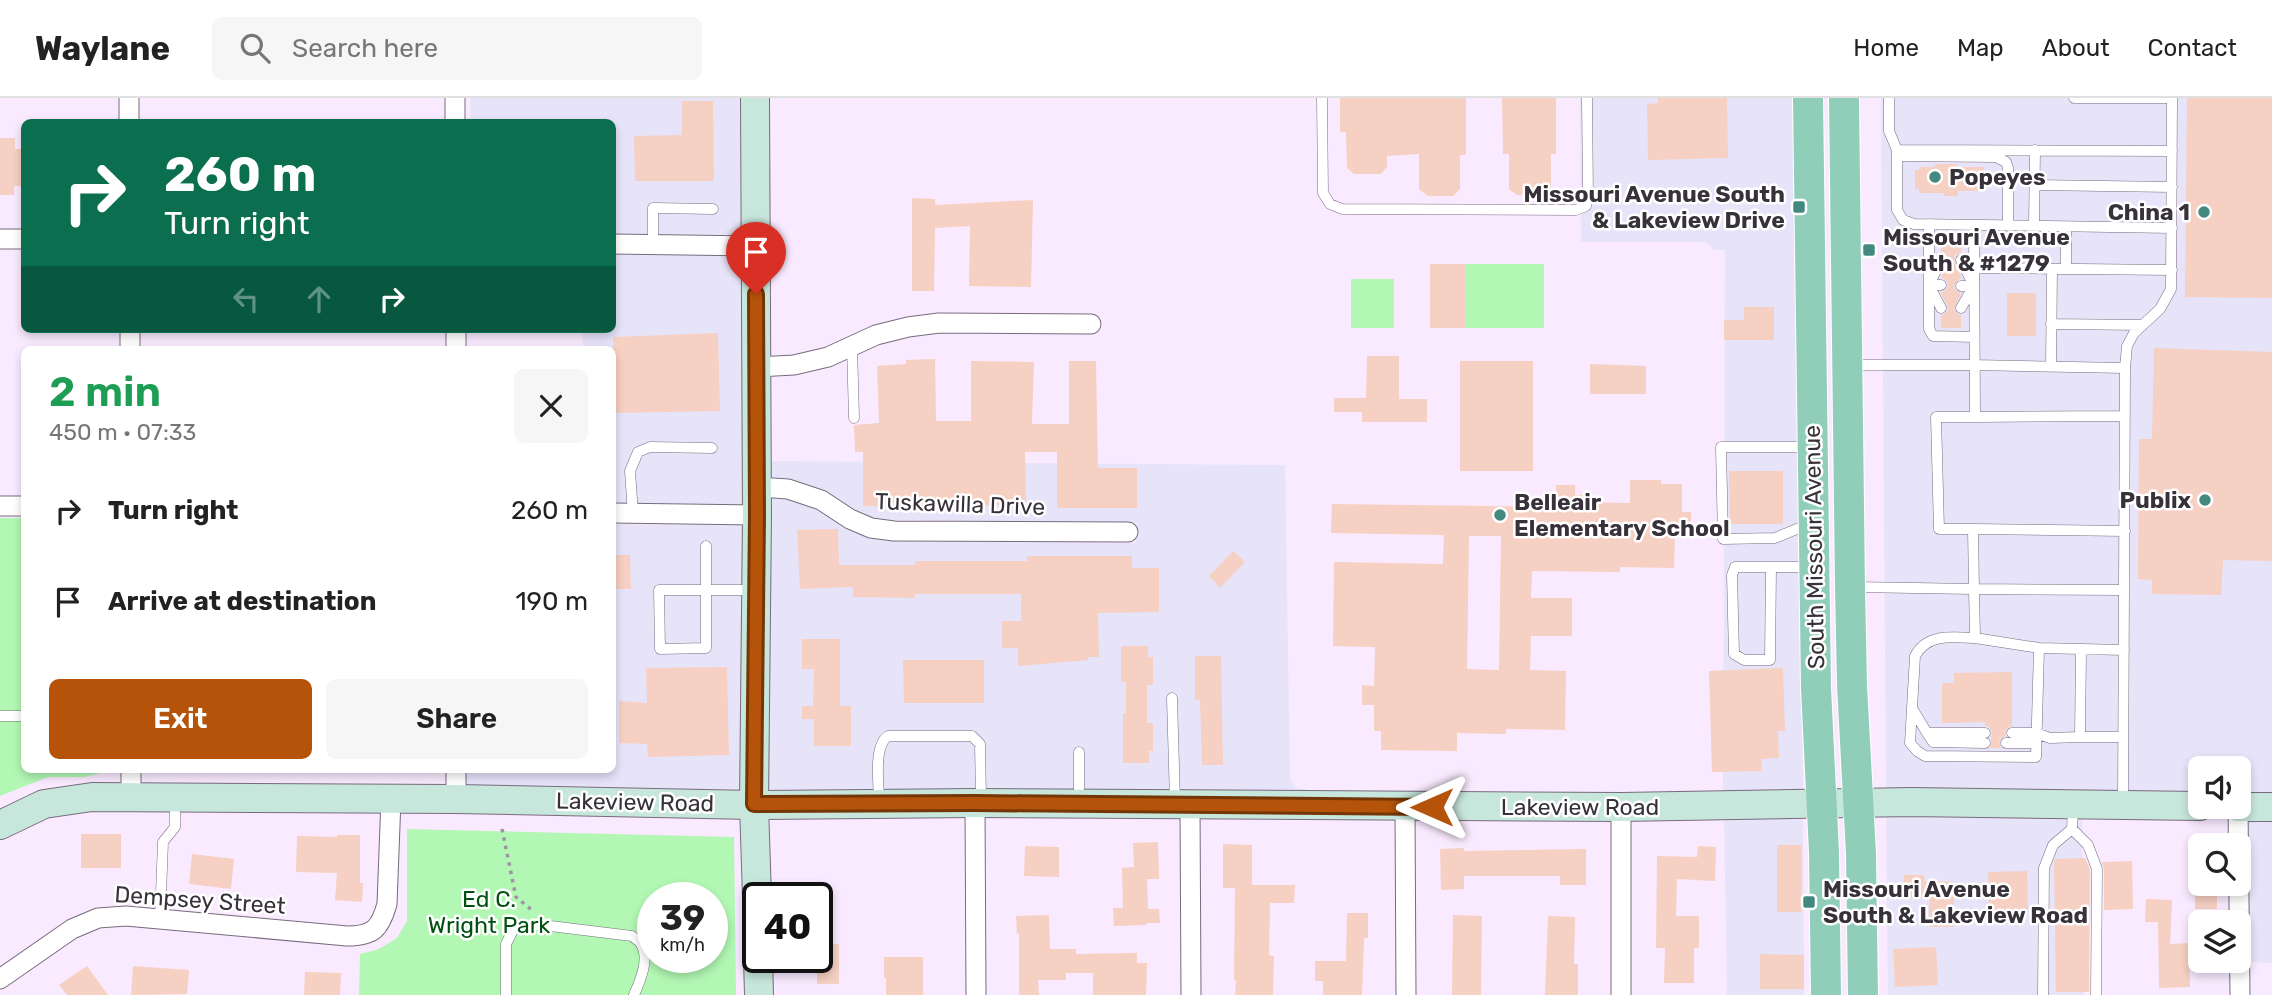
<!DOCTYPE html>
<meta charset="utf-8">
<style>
:root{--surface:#fff;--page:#f6f6f6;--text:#222;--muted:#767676;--line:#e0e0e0;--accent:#b45309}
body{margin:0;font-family:Rubik,sans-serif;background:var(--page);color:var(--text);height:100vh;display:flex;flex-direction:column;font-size:26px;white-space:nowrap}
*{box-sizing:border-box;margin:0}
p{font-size:23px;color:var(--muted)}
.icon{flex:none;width:38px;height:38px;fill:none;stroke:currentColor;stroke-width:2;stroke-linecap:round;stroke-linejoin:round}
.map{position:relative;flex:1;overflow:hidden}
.drawer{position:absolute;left:21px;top:248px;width:595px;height:427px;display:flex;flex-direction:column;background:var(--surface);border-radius:10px;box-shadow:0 4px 10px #0003}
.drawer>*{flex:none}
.guide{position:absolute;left:21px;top:21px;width:595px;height:214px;border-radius:10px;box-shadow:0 4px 10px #0003;background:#0b6e4f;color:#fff;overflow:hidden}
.tools{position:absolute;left:2188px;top:658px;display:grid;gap:14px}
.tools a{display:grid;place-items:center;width:63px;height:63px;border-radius:10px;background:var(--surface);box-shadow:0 4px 10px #0003;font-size:35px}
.speed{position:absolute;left:637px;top:784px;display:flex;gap:14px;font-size:35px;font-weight:700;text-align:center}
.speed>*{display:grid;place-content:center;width:91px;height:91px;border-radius:50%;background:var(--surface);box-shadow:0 4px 10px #0003;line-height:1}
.speed small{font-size:18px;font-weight:400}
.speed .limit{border:4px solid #111;border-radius:10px;background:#fff;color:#111}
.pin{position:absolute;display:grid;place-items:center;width:60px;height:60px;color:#fff;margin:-72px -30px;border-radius:50% 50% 50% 0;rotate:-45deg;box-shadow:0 0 7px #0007}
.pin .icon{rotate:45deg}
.me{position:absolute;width:77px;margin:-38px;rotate:270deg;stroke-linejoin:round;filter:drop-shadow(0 0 5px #0008)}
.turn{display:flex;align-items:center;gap:24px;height:147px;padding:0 28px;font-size:32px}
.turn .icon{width:91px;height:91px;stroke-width:2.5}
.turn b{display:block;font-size:49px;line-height:60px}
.lanes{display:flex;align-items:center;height:66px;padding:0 28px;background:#0003;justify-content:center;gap:35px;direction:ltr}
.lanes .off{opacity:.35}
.round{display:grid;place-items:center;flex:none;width:74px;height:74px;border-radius:10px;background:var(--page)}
.summary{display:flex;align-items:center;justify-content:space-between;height:119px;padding:0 28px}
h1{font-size:42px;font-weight:600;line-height:52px;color:#1e9e55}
.action{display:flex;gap:14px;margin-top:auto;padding:14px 28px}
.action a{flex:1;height:80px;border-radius:10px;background:var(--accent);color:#fff;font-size:28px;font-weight:600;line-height:80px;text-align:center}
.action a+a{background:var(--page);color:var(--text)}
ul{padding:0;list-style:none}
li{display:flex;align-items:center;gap:21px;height:91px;padding:0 28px}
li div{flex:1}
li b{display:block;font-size:26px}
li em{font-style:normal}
header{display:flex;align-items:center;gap:42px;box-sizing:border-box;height:98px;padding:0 35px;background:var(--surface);border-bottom:2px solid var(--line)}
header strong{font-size:33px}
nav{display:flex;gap:38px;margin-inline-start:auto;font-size:24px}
.search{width:490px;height:63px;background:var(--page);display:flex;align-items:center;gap:18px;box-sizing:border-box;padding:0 24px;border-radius:10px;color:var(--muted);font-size:26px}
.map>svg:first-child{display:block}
</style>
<header>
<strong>Waylane</strong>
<div class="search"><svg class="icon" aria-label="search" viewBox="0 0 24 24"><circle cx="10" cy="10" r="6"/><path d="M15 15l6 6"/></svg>Search here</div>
<nav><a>Home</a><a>Map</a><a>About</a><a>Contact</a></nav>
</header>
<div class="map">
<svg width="2272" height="897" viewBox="0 0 2272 897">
<rect width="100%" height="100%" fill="#faeaff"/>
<path fill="#e7e3f9" d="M470 0H745L746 137 613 136 612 24H471Z
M1580 0H1799L1803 696 1723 697 1725 152H1714L1706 144H1581Z
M1881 0H2272V699L2238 698V670H2200V698L1886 694Z
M613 156 746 158 748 407 613 405 612 252H583V231H612Z
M766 363 1285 367 1290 682 1298 691H1308L1310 697 763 696 766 400 786 401 817 411 846 430 870 440 894 443 1136 445 1137 425 894 422 873 420 854 411 824 392 791 381 766 379Z
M613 426 748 427 745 696 465 691V672H612Z
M1911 714 2229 719V722L2082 718 2084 897H1888L1886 715Z
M1803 717 1804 897H1727L1724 718Z
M2247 719H2272V865L2249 864Z"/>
<path fill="#b2f8b4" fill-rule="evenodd" d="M1465 166H1544V230H1465Z
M1351 181H1394V230H1351Z
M0 420H24V672H106V674L84 679H48L0 698Z
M407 731 734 739 736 897H359L360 856 379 851 397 840 407 823ZM653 800H712V859H653Z"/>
<path fill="#f6d0c2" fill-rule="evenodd" d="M1340 0H1466V57H1460V91L1453 98H1428L1419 91V56L1387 58V69L1381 76H1354L1347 70 1346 34H1340Z
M1502 0H1556V56H1551V89L1544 97H1517L1509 91V56H1503Z
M1658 0H1727L1728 60 1648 62 1647 6 1658 5Z
M2187 0H2272V200L2185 199Z
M682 3H713L714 83H635L634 38 682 37Z
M0 40H15V51H24V88H14V97H0Z
M1935 66H1958V69H1984V93H1958V98H1944V95H1919V91H1915V72H1919V69H1935Z
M912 100 935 101V107L1033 102 1031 189 969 188 970 128 935 130 934 193H912Z
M1941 144H1961V155L1955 157 1954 162 1961 179 1954 187 1955 192 1961 195 1954 211 1957 216 1961 217V230H1941V217L1947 214 1948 210 1941 194 1945 193 1948 188 1947 183 1941 179 1948 162 1947 157 1941 155Z
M1430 166H1465V230H1430Z
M2007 195H2036V238H2007Z
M1744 209H1774V242H1724V222H1744Z
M718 235 720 313 614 315 613 239Z
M2154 250 2272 254V463L2223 462 2221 497 2152 496V482L2138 481 2139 341H2152Z
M1367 258H1399V301H1427V324H1362V314H1334V300H1366Z
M935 261 936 323H971V263L1034 264 1032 326H1069V263H1096L1098 370H1137V410H1057V354H1025L1026 406 936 409 863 408V354H855L854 327 879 325 877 268 906 266V262Z
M1460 263H1533V373H1460Z
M1590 266 1646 268V296H1590Z
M1729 373H1783V426H1730Z
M1630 382H1661V386H1682V414H1691V438H1675L1674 470 1620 469V474L1532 473 1531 500H1572V538H1531L1530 572 1566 573 1565 632 1506 631V636L1457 635V653L1381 652V633H1374V607H1362V587L1374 588 1375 549 1333 548 1334 464 1443 466 1444 437 1331 435 1332 406 1556 409V387H1575V397H1584V404L1630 405ZM1469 438H1501L1499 572 1467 571Z
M838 431 839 467H915V463H1027V458H1132V470H1159V514L1098 515 1099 559H1088V562L1018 568V550H1002V523H1021V496H915V500L853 499V489L800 491 797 432Z
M1233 453 1245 464 1220 490 1209 478Z
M612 457H630L631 491H612Z
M802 541H840V608H851V648H814V621H802V608H813L814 571H802Z
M1121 548H1148V559H1153V587H1147V625H1153V653H1149V665H1123V615H1126V584H1121Z
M1195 558H1221L1223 667H1202L1200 602H1195Z
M903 562H984V605H904Z
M727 569 729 657 648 659 647 646 619 645V603L647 605 646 570Z
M1783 570 1785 633H1778L1779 660 1761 661 1762 673 1712 674 1709 573Z
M2012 574V628L2006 631 2005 638 1999 642 2001 650H1990L1992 634 1989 629 1985 628V624L1942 625V585H1954V575Z
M81 736H121V770H81Z
M337 737H360V785H363L362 804 335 802 337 775 296 774 297 738 337 739Z
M1158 744 1159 781H1147L1148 811H1159L1160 825H1146V827L1114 828 1113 810H1123L1122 770 1134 769 1133 745Z
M1223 746 1252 747V787H1295L1294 805H1270L1269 857 1274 858 1273 897H1235L1236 882H1234L1235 790H1223Z
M1777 747H1802L1801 814H1777Z
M1025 748 1059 749V779L1024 778Z
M1698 748 1716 749 1715 783 1677 781 1676 818H1699V850H1694V885H1664L1665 850H1656L1657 758 1697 759Z
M1464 750V753L1586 751V787H1560V778H1464V791L1441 792 1440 751Z
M192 756 234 761 231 791 189 786Z
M2085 760 2090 772 2089 894H2056L2054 766 2055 761Z
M2132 763 2133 811 2104 812V771L2102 764Z
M2027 773 2028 816H1989L1988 774Z
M1904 777H1924V783L1954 784V829H1929V800H1904Z
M2195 786H2217V811H2195Z
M2146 801 2172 802 2170 846 2189 845 2190 889 2159 890 2158 824H2145Z
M1347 815H1368V840H1364L1362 897H1323V883H1315V863H1346Z
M1049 817 1050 851H1076V856L1137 855V865H1147L1146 897H1093V875H1066V882H1038L1039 897H1019V836H1017L1016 818Z
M1453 817 1482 818 1481 897H1452Z
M1548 818 1575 819 1574 866H1578V897H1545Z
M817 846H839V886H817Z
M1936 849 1938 887 1895 889 1893 851Z
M1760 856 1804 857V891H1760Z
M884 859H923V897H886V880H884Z
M87 868 108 897H67L59 887Z
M133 868 189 872 187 896 131 897Z
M305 874 341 875 340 897H304Z"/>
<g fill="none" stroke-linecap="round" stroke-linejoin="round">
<g stroke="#786b7d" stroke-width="11">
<path id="lane" d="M1322 0 1323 95 1330 106 1342 111 1576 112 1586 108 1588 100 1587 0
M1889 0V33L1897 52V112L1903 122 1914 126 2172 130
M2074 0H2172
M1897 52 2172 53
M1897 58 1996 59 2006 64 2008 70V128
M2035 87 2172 89
M1929 126V231L1933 238 1974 239
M1974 127 1975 319H1936L1939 431H1973L1974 491 2124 492
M2034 128 2035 52
M653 146V110L713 111
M1941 162 1929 187H1941
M1961 162 1974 188H1961
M1974 170 2172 172
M2066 171V129
M1931 191 1941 210
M1961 210 1973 189
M2051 226 2143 227
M852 248 854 320
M1851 267H1974L2125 270 2123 706
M2051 269 2052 171
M2125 270 2127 248 2134 235 2160 211 2171 191 2172 1
M1975 319 2125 318
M1808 349H1721L1723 441 1775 440 1809 426
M633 416 630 373 638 354 650 349 712 350
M1973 431 2125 433
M706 448V492H659L660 551 706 550V492H752
M1771 469 1770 562H1744L1734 556 1732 477 1735 469H1810
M1855 489 1974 491 1975 540 2039 550 2124 552
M1975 540C1953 539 1927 535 1915 558L1910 645 1917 653 1925 658 2036 659 2039 550
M2081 552 2080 639H2123
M1172 600 1175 703
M1912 610 1927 635H1985
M0 618H24
M1927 635 1933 644 1985 645
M2012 635H2036L2050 640 2080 639
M2006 645H2036
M1079 654V702
M879 703C879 686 873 648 888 638H972L980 646 981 701
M2072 731 2088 747 2097 771 2096 897
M160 821 163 744 175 729V703
M506 897V846L514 830 542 827 632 838C635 841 639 842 641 846 650 861 640 883 634 897
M2043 897 2044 770 2053 747 2072 731 2073 710"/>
</g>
<g stroke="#786b7d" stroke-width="21">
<path id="street" d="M129 0V24
M455 0V24
M0 141H24
M612 146 755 148
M130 231V252
M456 252V231
M756 269 794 267 828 259 876 237 908 229 939 225 1091 226
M757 389 788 391 821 402 850 421 871 430 894 433 1128 434
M0 408H24
M612 415 757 417
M131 672V699
M456 672V701
M975 705 976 897
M1190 707 1191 897
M1405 709 1406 897
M1621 709V897
M2238 709 2240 897
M0 881 72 831 98 820 126 818 347 838C373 838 380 831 387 806L391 701"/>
</g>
<g stroke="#786b7d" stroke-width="30">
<path id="secondary" d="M755 0 757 417 754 707 758 830
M2238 709H2272
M0 727 44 706 92 699 456 701 754 707 975 705 1621 709 1911 704 2200 708
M758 859 759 897"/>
</g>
<g stroke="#fff" stroke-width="32">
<path id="primary" d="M1808 0 1816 590 1824 754 1826 897
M1844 0 1850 489 1852 587 1861 756 1863 897"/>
</g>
<path stroke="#a094a3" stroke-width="3.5" stroke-dasharray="3.5 5" stroke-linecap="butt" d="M502 731 516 799 534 814"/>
<use href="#lane" stroke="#fff" stroke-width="10"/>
<use href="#street" stroke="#fff" stroke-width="19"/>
<use href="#secondary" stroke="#c8e7dc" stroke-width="28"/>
<use href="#primary" stroke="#91ceba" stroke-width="30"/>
</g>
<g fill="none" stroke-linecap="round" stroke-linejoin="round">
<g stroke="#753606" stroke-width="18">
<path id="route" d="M756 196 757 417 754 706 975 705 1432 709"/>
</g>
<use href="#route" stroke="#b45309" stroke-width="12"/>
</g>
<g fill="#448980" stroke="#fff" stroke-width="2.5">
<circle cx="1935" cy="79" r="7"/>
<rect x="1792" y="102" width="14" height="14" rx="3.5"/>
<circle cx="2204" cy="114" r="7"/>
<rect x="1862" y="145" width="14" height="14" rx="3.5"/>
<circle cx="2205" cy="402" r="7"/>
<circle cx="1500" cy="417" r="7"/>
<rect x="1802" y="797" width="14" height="14" rx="3.5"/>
</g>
<g text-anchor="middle" stroke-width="5" stroke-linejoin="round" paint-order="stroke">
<g font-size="23" font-weight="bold" fill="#373139" stroke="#fff" text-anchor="start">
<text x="1949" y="87">Popeyes</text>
<text x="1785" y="104" text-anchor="end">Missouri Avenue South<tspan x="1785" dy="26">&amp; Lakeview Drive</tspan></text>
<text x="2190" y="122" text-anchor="end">China 1</text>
<text x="1883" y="147">Missouri Avenue<tspan x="1883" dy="26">South &amp; #1279</tspan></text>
<text x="2191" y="410" text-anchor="end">Publix</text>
<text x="1514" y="412">Belleair<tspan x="1514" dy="26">Elementary School</tspan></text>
<text x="1823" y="799">Missouri Avenue<tspan x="1823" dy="26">South &amp; Lakeview Road</tspan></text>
</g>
<g font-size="23" fill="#373139" stroke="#fff">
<text transform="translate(960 406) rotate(2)" y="8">Tuskawilla Drive</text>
<text transform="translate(1814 449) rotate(-91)" y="8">South Missouri Avenue</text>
<text transform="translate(635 704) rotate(1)" y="8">Lakeview Road</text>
<text x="1580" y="717">Lakeview Road</text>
<text transform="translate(200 802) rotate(4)" y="8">Dempsey Street</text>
</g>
<g font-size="23" fill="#005111" stroke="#fff">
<text x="489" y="809">Ed C.<tspan x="489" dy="26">Wright Park</tspan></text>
</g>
</g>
</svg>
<div class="tools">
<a><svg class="icon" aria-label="sound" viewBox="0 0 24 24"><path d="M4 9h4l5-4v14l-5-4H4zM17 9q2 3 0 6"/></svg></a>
<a><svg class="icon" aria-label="search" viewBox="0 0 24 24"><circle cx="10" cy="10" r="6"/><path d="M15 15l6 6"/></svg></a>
<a><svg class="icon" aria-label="layers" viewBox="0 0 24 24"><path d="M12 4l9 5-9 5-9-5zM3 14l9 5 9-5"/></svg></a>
</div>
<div class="speed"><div>39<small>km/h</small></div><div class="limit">40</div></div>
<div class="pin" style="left:756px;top:196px;background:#d93025"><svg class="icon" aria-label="arrive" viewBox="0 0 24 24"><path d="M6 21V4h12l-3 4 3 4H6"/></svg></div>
<svg class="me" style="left:1432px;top:709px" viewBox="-20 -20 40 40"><path d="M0-17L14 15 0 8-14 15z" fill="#b45309" stroke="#fff" stroke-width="4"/></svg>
<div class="guide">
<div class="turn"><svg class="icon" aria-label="right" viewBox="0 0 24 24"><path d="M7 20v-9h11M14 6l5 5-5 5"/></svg><div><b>260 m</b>Turn right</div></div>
<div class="lanes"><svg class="icon off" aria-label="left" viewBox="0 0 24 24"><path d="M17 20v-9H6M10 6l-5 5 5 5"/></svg><svg class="icon off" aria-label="ahead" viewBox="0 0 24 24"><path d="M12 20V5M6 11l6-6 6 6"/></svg><svg class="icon" aria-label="right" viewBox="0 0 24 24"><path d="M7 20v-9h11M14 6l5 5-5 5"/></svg></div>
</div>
<section class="drawer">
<div class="summary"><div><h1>2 min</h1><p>450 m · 07:33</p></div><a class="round"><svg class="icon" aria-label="close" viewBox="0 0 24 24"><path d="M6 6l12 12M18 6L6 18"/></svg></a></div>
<ul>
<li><svg class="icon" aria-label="right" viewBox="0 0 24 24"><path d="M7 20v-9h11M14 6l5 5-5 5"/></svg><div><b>Turn right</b></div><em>260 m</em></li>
<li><svg class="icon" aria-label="arrive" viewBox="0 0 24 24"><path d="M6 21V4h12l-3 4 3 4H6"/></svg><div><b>Arrive at destination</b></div><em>190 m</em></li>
</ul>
<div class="action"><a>Exit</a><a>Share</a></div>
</section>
</div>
